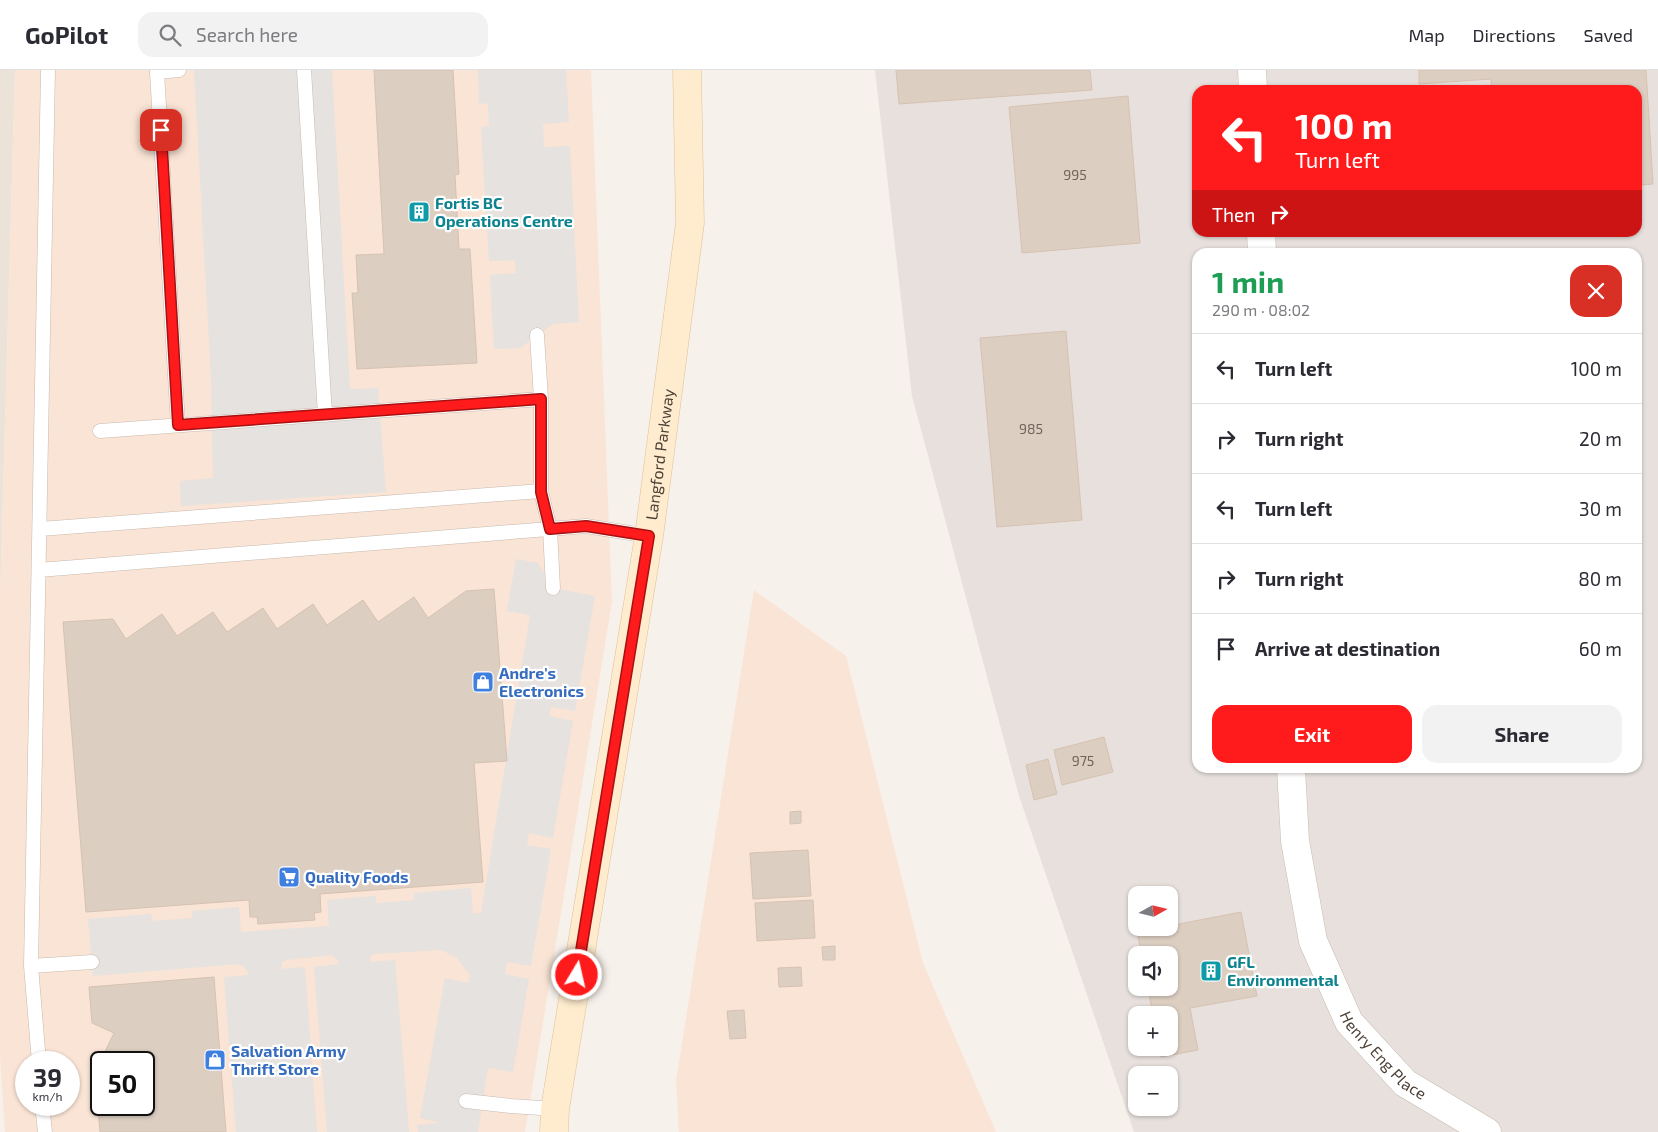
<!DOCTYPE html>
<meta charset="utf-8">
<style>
:root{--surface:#fff;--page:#f2f2f3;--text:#2b2b33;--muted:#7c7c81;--line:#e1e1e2;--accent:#ff1a1b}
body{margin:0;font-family:"Exo 2",sans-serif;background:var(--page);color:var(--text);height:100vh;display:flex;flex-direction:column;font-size:19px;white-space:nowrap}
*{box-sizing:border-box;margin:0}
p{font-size:16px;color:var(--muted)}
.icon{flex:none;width:28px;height:28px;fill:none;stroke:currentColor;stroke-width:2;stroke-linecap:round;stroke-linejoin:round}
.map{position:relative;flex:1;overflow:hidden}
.side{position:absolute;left:1192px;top:178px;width:450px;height:525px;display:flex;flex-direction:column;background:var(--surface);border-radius:15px;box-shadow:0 1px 4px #0004}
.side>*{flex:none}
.hud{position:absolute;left:1192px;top:15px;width:450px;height:152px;border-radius:15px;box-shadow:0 1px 4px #0004;background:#ff1a1b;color:#fff;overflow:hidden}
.needle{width:32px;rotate:82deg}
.controls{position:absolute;left:1128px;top:816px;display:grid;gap:10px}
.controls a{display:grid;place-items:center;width:50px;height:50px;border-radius:10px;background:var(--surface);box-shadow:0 1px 4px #0004;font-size:25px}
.speed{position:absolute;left:15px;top:981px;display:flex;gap:10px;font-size:25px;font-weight:700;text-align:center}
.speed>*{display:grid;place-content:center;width:65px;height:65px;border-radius:50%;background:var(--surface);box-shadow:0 1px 4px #0004;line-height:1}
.speed small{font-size:12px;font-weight:400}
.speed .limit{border:2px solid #111;border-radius:8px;background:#fff;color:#111}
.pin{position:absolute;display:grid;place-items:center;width:42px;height:42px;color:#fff;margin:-21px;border-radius:10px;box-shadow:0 2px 8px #0006}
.me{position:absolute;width:55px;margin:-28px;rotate:9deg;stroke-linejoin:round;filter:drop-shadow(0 0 4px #0008)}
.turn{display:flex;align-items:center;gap:18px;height:105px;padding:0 20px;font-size:22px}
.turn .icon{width:65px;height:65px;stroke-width:2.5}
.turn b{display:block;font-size:35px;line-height:42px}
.then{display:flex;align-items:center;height:48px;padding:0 20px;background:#0003;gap:10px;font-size:19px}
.round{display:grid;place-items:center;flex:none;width:52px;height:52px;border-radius:15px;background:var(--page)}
.head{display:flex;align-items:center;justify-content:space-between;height:85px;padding:0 20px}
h1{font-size:30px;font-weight:700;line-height:38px;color:#1e9e55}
.primary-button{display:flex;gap:10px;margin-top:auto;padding:10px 20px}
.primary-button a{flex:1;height:58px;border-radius:15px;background:var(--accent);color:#fff;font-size:20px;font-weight:700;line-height:58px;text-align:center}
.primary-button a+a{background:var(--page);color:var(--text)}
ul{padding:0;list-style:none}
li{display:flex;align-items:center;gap:15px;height:70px;padding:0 20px;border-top:1px solid var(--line)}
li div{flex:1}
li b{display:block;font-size:19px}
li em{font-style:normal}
header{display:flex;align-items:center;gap:30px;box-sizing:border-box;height:70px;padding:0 25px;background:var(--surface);border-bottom:1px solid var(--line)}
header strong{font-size:24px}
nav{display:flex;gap:28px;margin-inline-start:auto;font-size:18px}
.search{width:350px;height:45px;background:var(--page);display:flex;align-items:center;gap:12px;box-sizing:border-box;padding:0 18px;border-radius:15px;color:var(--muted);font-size:19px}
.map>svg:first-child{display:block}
</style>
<header>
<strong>GoPilot</strong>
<div class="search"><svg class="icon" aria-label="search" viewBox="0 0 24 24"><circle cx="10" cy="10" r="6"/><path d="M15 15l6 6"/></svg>Search here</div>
<nav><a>Map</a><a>Directions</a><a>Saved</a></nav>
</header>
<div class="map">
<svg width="1658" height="1062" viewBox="0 0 1658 1062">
<rect width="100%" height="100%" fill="#f7f1eb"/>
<path fill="#ebe2d8" d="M0 0H15L0 530Z"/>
<path fill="#fae4d5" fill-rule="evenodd" d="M15 0H591L612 532 525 1062H5L0 985V530ZM26 992H69V1035H26ZM101 992H144V1035H101Z
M754 520 846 586 923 893 996 1062H679L676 1011Z"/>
<path fill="#e7e0dc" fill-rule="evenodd" d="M875 0H1658V1062H1134L1019 726 912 326ZM1198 20H1638V162H1198ZM1198 182H1638V698H1198ZM1136 825H1169V858H1136ZM1136 885H1169V918H1136ZM1136 945H1169V978H1136ZM1136 1005H1169V1038H1136Z"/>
<path fill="#e5e2df" d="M194 0H332L350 319 378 318 386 422 181 436 180 411 213 408 211 308Z
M478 0H566L569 52 543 54 544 77 570 76 579 252 553 254 520 278 494 279 490 205 516 203 515 190 489 191 481 57 489 56 488 34 479 33Z
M516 489 538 493 553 518 595 526 575 641 551 637 549 646 573 651 553 768 529 763 527 775 551 779 531 896 507 892 505 904 529 909 513 1002 488 998 478 1062H418L417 1055 441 1053 420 1048 445 908 468 913 470 905 457 888 441 880 374 884 370 887 371 892 395 890 409 1062H327L314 897 338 894V891L332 885 287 890 282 892 281 899 305 897 317 1062H236L224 907 248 905V902L243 896 238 894 93 906 88 849 151 844 152 851 192 848V841L239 837 241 862 329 856 327 830 376 826V833L414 830V823L471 818 473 843H481L530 545 507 541Z"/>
<path fill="#ddcec2" stroke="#d6c2b1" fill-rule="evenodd" d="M374 0H453L459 104 455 105 459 179H470L477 293 357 299 352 223H358L356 185 384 184Z
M896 0H1090L1092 20 899 34Z
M1419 0H1646L1653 114 1638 115V20H1492L1491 9 1419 14Z
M1128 26 1140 173 1022 183 1009 37Z
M1066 261 1082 450 997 457 980 268Z
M494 519 507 691 474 693 483 812 320 824 321 842 314 843 315 850 258 854 257 847H250L249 830 86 842 63 552 113 549 126 569 162 544 177 566 213 542 227 562 263 538 277 559 313 534 327 555 363 530 378 552 414 527 428 548 466 521Z
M1104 667 1113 702 1062 715 1054 680Z
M1048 689 1057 724 1034 730 1026 695Z
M801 741V753L790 754V742Z
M808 780 811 826 753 829 750 783Z
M813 830 815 868 757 871 755 833Z
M1241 842 1257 926 1190 938 1198 980 1161 987 1159 978H1169V945H1153L1148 918H1169V885H1142L1137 862 1169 858V856Z
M835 876V890H823L822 877Z
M801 897 802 916 779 917 778 898Z
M214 907 226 1062H100L95 1002 114 963 92 953 89 917ZM101 992H144V1035H101Z
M744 940 746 968 730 969 727 941Z"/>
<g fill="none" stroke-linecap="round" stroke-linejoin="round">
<g stroke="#c7baaf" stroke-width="15">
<path id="service" d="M304 0 325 345
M537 265 541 329V421L550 459 553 518
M178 355 157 2 179 0
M100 361 541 329
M40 459 541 421
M39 500 586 456 649 466
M31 896 92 892
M39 992 31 896 48 0
M466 1031 511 1036 555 1039
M42 1035 45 1062"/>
</g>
<g stroke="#c7baaf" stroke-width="29">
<g id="minor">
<path d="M1252 0 1253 20"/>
<path d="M1261 162 1262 182"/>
<path id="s1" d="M1291 698 1295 771 1313 871 1349 952 1405 1013 1487 1062"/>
</g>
</g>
<g stroke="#dec198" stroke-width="29">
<g id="secondary">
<path id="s2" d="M554 1062 555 1039 649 466 690 153 687 0"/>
</g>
</g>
<use href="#service" stroke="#fff" stroke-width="14"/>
<use href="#minor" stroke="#fff" stroke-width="28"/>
<use href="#secondary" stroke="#ffebcd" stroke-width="28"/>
</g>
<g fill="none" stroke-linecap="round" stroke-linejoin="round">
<g stroke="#a61112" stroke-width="12">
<path id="route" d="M161 60 178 355 541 329V422L550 459 586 456 649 466 577 905"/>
</g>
<use href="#route" stroke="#ff1a1b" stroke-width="9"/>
</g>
<defs>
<g id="building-square" transform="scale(1.125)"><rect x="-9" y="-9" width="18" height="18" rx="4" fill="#0f9aa8" stroke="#fff"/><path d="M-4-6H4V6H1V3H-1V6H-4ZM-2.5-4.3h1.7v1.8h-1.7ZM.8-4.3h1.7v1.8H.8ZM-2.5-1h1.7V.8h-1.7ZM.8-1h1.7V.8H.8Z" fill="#fff"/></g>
<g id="shop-square" transform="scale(1.125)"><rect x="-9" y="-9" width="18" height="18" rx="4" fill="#3f7fe0" stroke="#fff"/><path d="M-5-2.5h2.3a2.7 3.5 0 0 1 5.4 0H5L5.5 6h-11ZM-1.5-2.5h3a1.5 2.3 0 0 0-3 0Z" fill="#fff"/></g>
<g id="supermarket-square" transform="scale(1.125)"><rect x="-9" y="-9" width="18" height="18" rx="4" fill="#3f7fe0" stroke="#fff"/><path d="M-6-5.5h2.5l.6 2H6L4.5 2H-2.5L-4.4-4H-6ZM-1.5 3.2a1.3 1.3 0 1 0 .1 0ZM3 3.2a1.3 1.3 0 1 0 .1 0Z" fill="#fff"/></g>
</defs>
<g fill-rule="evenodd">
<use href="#building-square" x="419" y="142"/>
<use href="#shop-square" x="483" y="612"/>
<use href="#supermarket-square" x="289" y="807"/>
<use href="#building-square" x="1211" y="901"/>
<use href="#shop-square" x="215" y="990"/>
</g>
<g text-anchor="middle" stroke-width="4.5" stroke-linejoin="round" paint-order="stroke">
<g font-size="14" fill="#70645a">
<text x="1075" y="110">995</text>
<text x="1031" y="364">985</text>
<text x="1083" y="696">975</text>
</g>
<g font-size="16" font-weight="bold" fill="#0d838f" stroke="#fff" text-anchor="start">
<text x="435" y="139">Fortis BC<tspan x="435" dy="18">Operations Centre</tspan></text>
<text x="1227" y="898">GFL<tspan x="1227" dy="18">Environmental</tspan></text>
</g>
<g font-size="16" fill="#4c4137" stroke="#fff">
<text dy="6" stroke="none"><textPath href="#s2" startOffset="686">Langford Parkway</textPath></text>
<text dy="6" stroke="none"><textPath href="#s1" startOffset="311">Henry Eng Place</textPath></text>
</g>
<g font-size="16" font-weight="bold" fill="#366cbe" stroke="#fff" text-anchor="start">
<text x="499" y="609">Andre's<tspan x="499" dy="18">Electronics</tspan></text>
<text x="305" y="813">Quality Foods</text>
<text x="231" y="987">Salvation Army<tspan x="231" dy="18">Thrift Store</tspan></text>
</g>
</g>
</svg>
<div class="controls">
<a><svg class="needle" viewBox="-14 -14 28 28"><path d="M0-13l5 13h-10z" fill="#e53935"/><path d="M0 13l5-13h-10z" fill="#7c7c81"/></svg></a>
<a><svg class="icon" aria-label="sound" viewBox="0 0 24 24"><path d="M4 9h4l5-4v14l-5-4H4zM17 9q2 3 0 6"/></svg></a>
<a>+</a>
<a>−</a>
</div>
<div class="speed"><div>39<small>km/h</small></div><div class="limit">50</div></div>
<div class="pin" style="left:161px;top:60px;background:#d93025"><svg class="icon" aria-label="arrive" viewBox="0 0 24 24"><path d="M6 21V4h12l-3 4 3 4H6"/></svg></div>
<svg class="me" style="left:577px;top:905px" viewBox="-20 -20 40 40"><circle r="17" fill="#ff1a1b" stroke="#fff" stroke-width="3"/><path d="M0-11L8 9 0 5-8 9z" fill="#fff"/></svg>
<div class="hud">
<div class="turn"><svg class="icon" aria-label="left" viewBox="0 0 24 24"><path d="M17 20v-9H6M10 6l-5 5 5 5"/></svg><div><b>100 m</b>Turn left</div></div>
<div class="then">Then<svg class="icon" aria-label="right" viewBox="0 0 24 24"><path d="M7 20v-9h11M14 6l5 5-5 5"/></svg></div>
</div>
<section class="side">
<div class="head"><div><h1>1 min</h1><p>290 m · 08:02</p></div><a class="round" style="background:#d93025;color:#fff"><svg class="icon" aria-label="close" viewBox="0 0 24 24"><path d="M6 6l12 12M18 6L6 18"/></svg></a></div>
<ul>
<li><svg class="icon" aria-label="left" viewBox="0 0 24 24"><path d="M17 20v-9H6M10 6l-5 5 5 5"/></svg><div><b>Turn left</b></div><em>100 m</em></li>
<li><svg class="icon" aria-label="right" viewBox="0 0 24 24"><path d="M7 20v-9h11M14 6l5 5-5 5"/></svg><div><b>Turn right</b></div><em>20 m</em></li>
<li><svg class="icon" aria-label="left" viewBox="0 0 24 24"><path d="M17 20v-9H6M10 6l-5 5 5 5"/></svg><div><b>Turn left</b></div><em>30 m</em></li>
<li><svg class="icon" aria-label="right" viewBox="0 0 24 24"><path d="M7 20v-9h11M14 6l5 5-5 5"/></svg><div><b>Turn right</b></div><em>80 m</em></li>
<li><svg class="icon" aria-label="arrive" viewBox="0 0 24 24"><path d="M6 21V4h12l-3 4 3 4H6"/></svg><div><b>Arrive at destination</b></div><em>60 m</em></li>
</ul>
<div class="primary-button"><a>Exit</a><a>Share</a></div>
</section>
</div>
